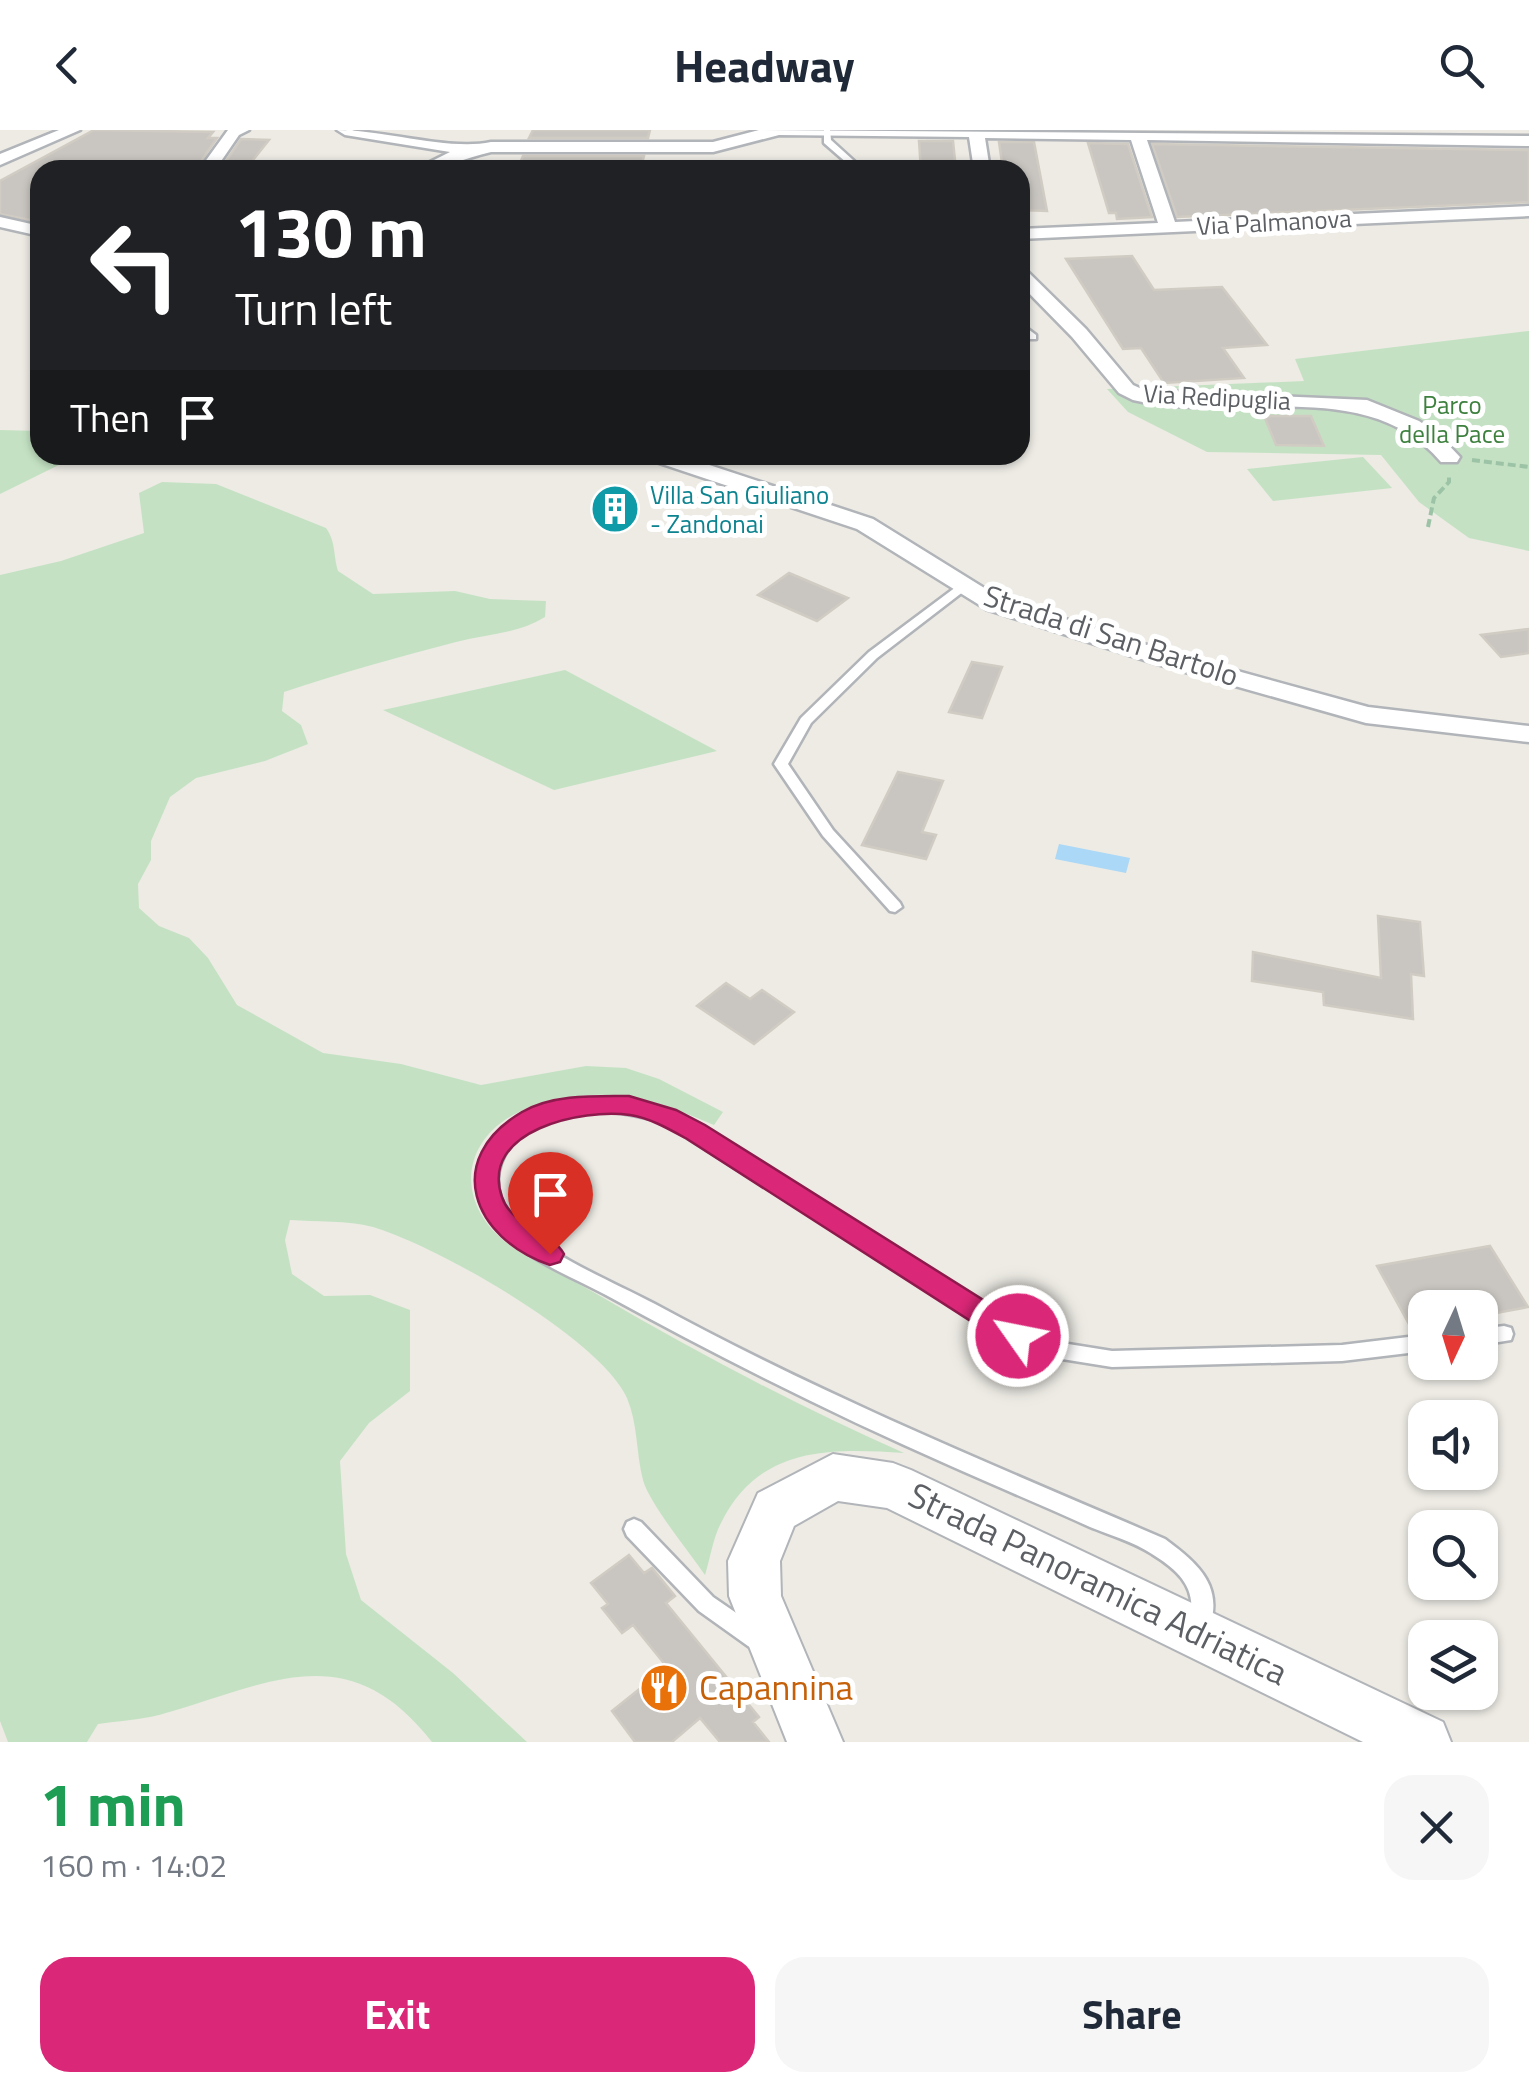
<!DOCTYPE html>
<meta charset="utf-8">
<style>
:root{--surface:#fff;--page:#f6f6f7;--text:#1f2937;--muted:#747a83;--accent:#db2777}
body{margin:0;font-family:"Titillium Web",sans-serif;background:var(--page);color:var(--text);height:100vh;display:flex;flex-direction:column;font-size:38px;white-space:nowrap}
*{box-sizing:border-box;margin:0}
p{font-size:32px;color:var(--muted)}
.icon{flex:none;width:55px;height:55px;fill:none;stroke:currentColor;stroke-width:2;stroke-linecap:round;stroke-linejoin:round}
.map{position:relative;height:1612px;overflow:hidden}
.drawer{display:flex;flex-direction:column;background:var(--surface);flex:1}
.drawer>*{flex:none}
.top-card{position:absolute;left:30px;top:30px;width:1000px;height:305px;border-radius:30px;box-shadow:0 2px 8px #0004;background:#202124;color:#fff;overflow:hidden}
.needle{width:65px;rotate:184deg}
.controls{position:absolute;left:1408px;top:1160px;display:grid;gap:20px}
.controls a{display:grid;place-items:center;width:90px;height:90px;border-radius:20px;background:var(--surface);box-shadow:0 2px 8px #0004;font-size:50px}
.pin{position:absolute;display:grid;place-items:center;width:85px;height:85px;color:#fff;margin:-102px -42px;border-radius:50% 50% 50% 0;rotate:-45deg;box-shadow:0 0 10px #0007}
.pin .icon{rotate:45deg}
.me{position:absolute;width:110px;margin:-55px;rotate:303deg;stroke-linejoin:round;filter:drop-shadow(0 0 8px #0008)}
.turn{display:flex;align-items:center;gap:35px;height:210px;padding:0 40px;font-size:45px}
.turn .icon{width:130px;height:130px;stroke-width:2.5}
.turn b{display:block;font-size:70px;line-height:85px}
.then{display:flex;align-items:center;height:95px;padding:0 40px;background:#0003;gap:20px;font-size:38px}
.round{display:grid;place-items:center;flex:none;width:105px;height:105px;border-radius:30px;background:var(--page)}
.summary{display:flex;align-items:center;justify-content:space-between;height:170px;padding:0 40px}
h1{font-size:60px;font-weight:700;line-height:75px;color:#1e9e55}
.action{display:flex;gap:20px;margin-top:auto;padding:20px 40px}
.action a{flex:1;height:115px;border-radius:30px;background:var(--accent);color:#fff;font-size:40px;font-weight:700;line-height:115px;text-align:center}
.action a+a{background:var(--page);color:var(--text)}
header{display:flex;justify-content:space-between;align-items:center;height:130px;padding:0 40px;background:var(--surface);font-size:45px;font-weight:700}
.map>svg:first-child{display:block}
</style>
<header><svg class="icon" aria-label="back" viewBox="0 0 24 24"><path d="M15 5l-7 7 7 7"/></svg>Headway<svg class="icon" aria-label="search" viewBox="0 0 24 24"><circle cx="10" cy="10" r="6"/><path d="M15 15l6 6"/></svg></header>
<div class="map">
<svg width="1529" height="1612" viewBox="0 0 1529 1612">
<rect width="100%" height="100%" fill="#edebe4"/>
<path fill="#c4e2c3" d="M1529 201V421L1469 408 1419 372 1381 325 1207 322 1128 282 1107 259 1304 251 1295 229Z
M0 300 40 301V325H79L0 364Z
M1363 327 1392 358 1273 371 1247 339Z
M162 352 216 354 326 398C336 412 333 424 338 441L373 464 455 461 490 469 546 471 545 487C517 504 488 504 456 512 398 527 341 543 284 562L282 581 301 595 308 614 265 631 196 648 170 667 151 711V730L138 754 139 778 159 796 189 808 208 828 237 875 323 923 401 934 481 955 586 936 626 938 659 949 723 982 714 995C649 967 601 953 532 977 467 998 449 1064 503 1110 529 1131 566 1146 595 1163 695 1222 798 1276 904 1323 830 1318 759 1316 721 1393 713 1408 710 1429 705 1445 690 1423 649 1373 643 1350 636 1323 638 1294 627 1268 600 1208 437 1116 373 1097 347 1090 316 1092 290 1090L285 1110 292 1144 324 1166 370 1165 410 1180V1261L369 1293 340 1331 346 1424 361 1470 453 1543 527 1612H432C347 1503 267 1555 159 1585 139 1590 118 1591 98 1594L87 1612H8L0 1591V445L61 431 144 403 139 363Z
M565 540 717 621 554 660 383 580Z"/>
<path fill="#abd8f6" d="M1059 714 1130 728 1126 743 1055 729Z"/>
<path fill="#c9c6c1" stroke="#d1ccc3" stroke-width="2.5" d="M94 0 213 2 208 8H217L195 40H40V92L0 84V51Z
M533 0H650L648 8H529Z
M241 9 269 10 245 40H220Z
M919 11H953L956 40H921Z
M999 12H1034L1047 81 1020 80V40H1003Z
M1088 13 1128 14 1152 87 1117 89 1116 83H1109Z
M1152 14 1529 20V72L1177 87Z
M523 26H644L640 40H517Z
M1132 126 1154 160 1222 157 1267 215 1223 218 1244 248 1164 253 1141 218 1123 219 1066 129Z
M1264 286H1311L1324 316 1276 315Z
M789 443 848 468 817 491 758 465Z
M1529 499V523L1501 527 1481 505Z
M972 532 1002 537 982 588 949 582Z
M898 642 943 651 922 702 936 705 926 729 862 715Z
M1378 786 1420 792 1424 846 1411 844 1413 889 1324 875 1323 862 1252 851 1253 822 1381 848Z
M726 853 750 869 762 860 794 882 754 914 697 876Z
M1490 1116 1528 1177 1480 1186V1178H1425V1201L1414 1203 1377 1136Z
M629 1425 644 1443 652 1438 675 1466 666 1473 759 1587 753 1592 769 1612H720L700 1588 672 1612H635L612 1581 667 1537 633 1495 622 1503 602 1478 608 1474 591 1453Z"/>
<g fill="none" stroke-linecap="round" stroke-linejoin="round">
<g stroke="#b1b4b8" stroke-width="5">
<path id="service" d="M345 0H354L350 2Z
M824 0H830L831 10 864 40H855L824 13Z
M1020 193 1036 205V209H1030L1020 201Z
M964 451 968 452V458L877 528 811 593 788 634 833 700 900 773 902 777 895 782 890 781 823 706 774 634 801 588 869 522Z
M600 969 633 972 673 982 1024 1200 1062 1213 1112 1221 1342 1215 1425 1205V1221L1342 1231 1112 1237 1062 1229 1011 1212 662 992C628 983 591 976 557 986 501 1003 475 1057 523 1099 559 1130 613 1152 655 1174 820 1264 993 1335 1165 1409 1200 1435 1226 1458 1207 1504L1199 1507 1191 1504C1188 1495 1190 1492 1191 1483 1195 1455 1175 1438 1152 1424 1134 1412 1110 1405 1090 1397 1044 1376 998 1357 951 1336 833 1284 719 1227 606 1165 567 1144 512 1125 489 1085 472 1054 482 1019 508 997 534 976 567 969 600 969Z
M1504 1196 1511 1198 1513 1204 1511 1210 1480 1215V1199Z
M634 1389 641 1392 713 1467 764 1502 767 1509 764 1516 756 1520 748 1516 699 1481 627 1406 624 1399 627 1392Z"/>
</g>
<g stroke="#b1b4b8" stroke-width="5">
<path id="minor" d="M59 0H80L0 35V24Z
M228 0H249L239 5 215 40H199Z
M337 0C384 0 450 21 491 12H713L759 0 1529 6V16L1147 10 1175 92 1529 76V86L1020 109V99L1158 93 1131 10 985 8 990 40H974L969 7 779 5 713 22H491C465 28 441 40 414 40L450 22 345 5Z
M0 87 40 96V106L0 97Z
M1020 139 1026 140 1086 199 1133 255 1144 260 1367 270 1419 291 1439 305 1460 327 1457 332H1441C1366 243 1233 294 1133 270L1119 263 1072 207 1020 154Z
M647 325H679L873 389 1002 469 1172 523 1368 577 1529 596V612L1366 593 1154 533 986 479 857 399 650 330Z"/>
</g>
<g stroke="#b1b4b8" stroke-width="4">
<path id="tertiary" d="M833 1324 893 1333 911 1340 1443 1592 1451 1612H1363L887 1378 838 1371 794 1396 780 1431 781 1466 843 1612H787L729 1466 728 1431 758 1363Z"/>
</g>
<path stroke="#9dc3a7" stroke-width="4" stroke-dasharray="8 4" stroke-linecap="butt" d="M1472 330 1529 337
M1428 397 1434 368 1449 352V344"/>
<use href="#service" fill="#fff" fill-rule="evenodd"/>
<use href="#minor" fill="#fff" fill-rule="evenodd"/>
<use href="#tertiary" fill="#fff" fill-rule="evenodd"/>
</g>
<path fill="#db2777" stroke="#8e194d" stroke-width="2.5" d="M629 966 676 980 705 995 1028 1198 1032 1206 1028 1215 1018 1218 1008 1215 687 1009C669 999 650 988 630 985 583 978 479 1000 502 1067 512 1097 551 1100 564 1124L560 1132 550 1135C472 1108 442 1029 522 982 553 964 595 966 629 966Z"/>
<defs>
<g id="building-disc" transform="scale(2.5)"><circle r="9.5" fill="#0f9aa8" stroke="#fff"/><path d="M-4-6H4V6H1V3H-1V6H-4ZM-2.5-4.3h1.7v1.8h-1.7ZM.8-4.3h1.7v1.8H.8ZM-2.5-1h1.7V.8h-1.7ZM.8-1h1.7V.8H.8Z" fill="#fff"/></g>
<g id="restaurant-disc" transform="scale(2.5)"><circle r="9.5" fill="#e8710a" stroke="#fff"/><path d="M-5-6h1v4h1v-4h1v4h1v-4h1v5L-1.5 .5V6h-2V.5L-5-1ZM5-6V6H3V1.5H1.5Q1.5-4 5-6Z" fill="#fff"/></g>
</defs>
<g fill-rule="evenodd">
<use href="#building-disc" x="615" y="379"/>
<use href="#restaurant-disc" x="664" y="1558"/>
</g>
<g text-anchor="middle" stroke-width="10" stroke-linejoin="round" paint-order="stroke">
<g font-size="25" fill="#5c5f63" stroke="#fff">
<text transform="translate(1274 92) rotate(-3)" y="9">Via Palmanova</text>
<text transform="translate(1217 267) rotate(3)" y="9">Via Redipuglia</text>
</g>
<g font-size="25" fill="#3e813f" stroke="#fff">
<text x="1452" y="284">Parco<tspan x="1452" dy="29">della Pace</tspan></text>
</g>
<g font-size="25" fill="#0d838f" stroke="#fff" text-anchor="start">
<text x="650" y="374">Villa San Giuliano<tspan x="650" dy="29">- Zandonai</tspan></text>
</g>
<g font-size="30" fill="#5c5f63" stroke="#fff">
<text transform="translate(1111 506) rotate(18)" y="10">Strada di San Bartolo</text>
</g>
<g font-size="35" fill="#5c5f63" stroke="#fff">
<text transform="translate(1098 1454) rotate(26)" y="12">Strada Panoramica Adriatica</text>
</g>
<g font-size="35" fill="#c56008" stroke="#fff" text-anchor="start">
<text x="699" y="1570">Capannina</text>
</g>
</g>
</svg>
<div class="controls">
<a><svg class="needle" viewBox="-14 -14 28 28"><path d="M0-13l5 13h-10z" fill="#e53935"/><path d="M0 13l5-13h-10z" fill="#747a83"/></svg></a>
<a><svg class="icon" aria-label="sound" viewBox="0 0 24 24"><path d="M4 9h4l5-4v14l-5-4H4zM17 9q2 3 0 6"/></svg></a>
<a><svg class="icon" aria-label="search" viewBox="0 0 24 24"><circle cx="10" cy="10" r="6"/><path d="M15 15l6 6"/></svg></a>
<a><svg class="icon" aria-label="layers" viewBox="0 0 24 24"><path d="M12 4l9 5-9 5-9-5zM3 14l9 5 9-5"/></svg></a>
</div>
<div class="pin" style="left:550px;top:1124px;background:#d93025"><svg class="icon" aria-label="arrive" viewBox="0 0 24 24"><path d="M6 21V4h12l-3 4 3 4H6"/></svg></div>
<svg class="me" style="left:1018px;top:1206px" viewBox="-20 -20 40 40"><circle r="17" fill="#db2777" stroke="#fff" stroke-width="3"/><path d="M0-11L8 9 0 5-8 9z" fill="#fff"/></svg>
<div class="top-card">
<div class="turn"><svg class="icon" aria-label="left" viewBox="0 0 24 24"><path d="M17 20v-9H6M10 6l-5 5 5 5"/></svg><div><b>130 m</b>Turn left</div></div>
<div class="then">Then<svg class="icon" aria-label="arrive" viewBox="0 0 24 24"><path d="M6 21V4h12l-3 4 3 4H6"/></svg></div>
</div>
</div>
<section class="drawer">
<div class="summary"><div><h1>1 min</h1><p>160 m · 14:02</p></div><a class="round"><svg class="icon" aria-label="close" viewBox="0 0 24 24"><path d="M6 6l12 12M18 6L6 18"/></svg></a></div>
<div class="action"><a>Exit</a><a>Share</a></div>
</section>
